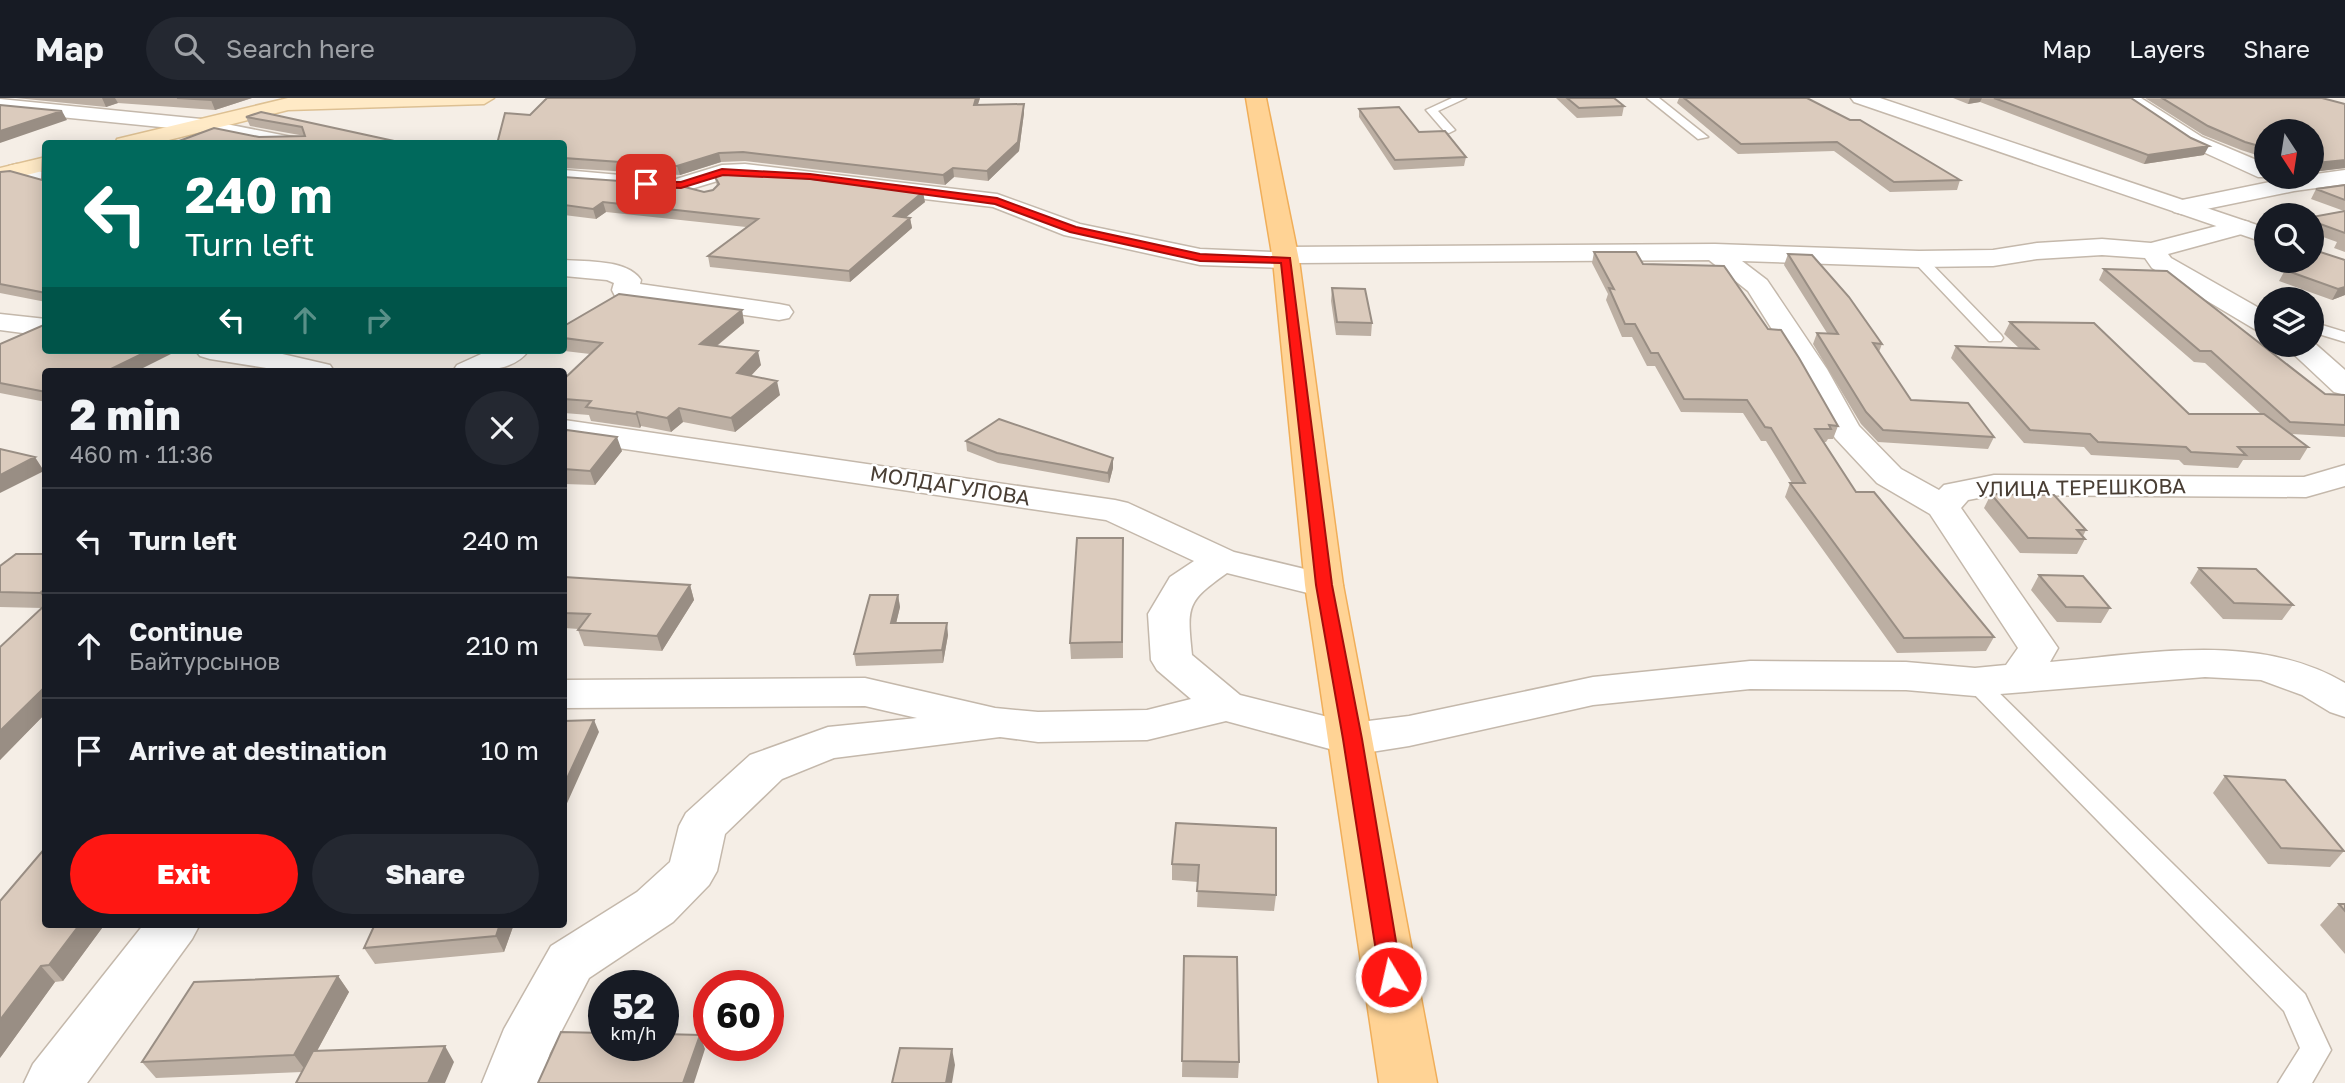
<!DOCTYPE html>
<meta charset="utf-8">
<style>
:root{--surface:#171b24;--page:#242831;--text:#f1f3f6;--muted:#9ea1a6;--line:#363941;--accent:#ff1713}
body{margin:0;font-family:"Golos Text",sans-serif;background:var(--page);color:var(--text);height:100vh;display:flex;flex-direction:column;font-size:26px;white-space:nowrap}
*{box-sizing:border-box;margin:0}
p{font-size:23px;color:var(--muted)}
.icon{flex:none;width:38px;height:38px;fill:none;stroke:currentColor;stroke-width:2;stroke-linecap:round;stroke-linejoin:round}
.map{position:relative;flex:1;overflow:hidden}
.drawer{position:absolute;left:42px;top:270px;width:525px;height:560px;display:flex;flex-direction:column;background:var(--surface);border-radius:7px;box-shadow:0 4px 18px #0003}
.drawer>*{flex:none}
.hud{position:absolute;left:42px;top:42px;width:525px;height:214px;border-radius:7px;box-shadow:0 4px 18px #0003;background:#00695c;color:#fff;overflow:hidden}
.needle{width:46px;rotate:168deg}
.controls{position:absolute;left:2254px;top:21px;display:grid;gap:14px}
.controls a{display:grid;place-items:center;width:70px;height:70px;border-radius:50%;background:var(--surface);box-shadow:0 4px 18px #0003;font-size:35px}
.speed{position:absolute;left:588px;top:872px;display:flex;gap:14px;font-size:35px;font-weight:700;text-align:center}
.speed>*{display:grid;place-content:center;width:91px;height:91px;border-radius:50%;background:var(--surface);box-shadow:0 4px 18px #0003;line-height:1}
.speed small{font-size:18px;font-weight:400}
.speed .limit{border:10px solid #d22;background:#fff;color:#111}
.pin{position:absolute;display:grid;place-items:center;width:60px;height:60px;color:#fff;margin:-30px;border-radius:14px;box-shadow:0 4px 10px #0006}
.me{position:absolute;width:77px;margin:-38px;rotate:351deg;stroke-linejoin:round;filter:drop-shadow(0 0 5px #0008)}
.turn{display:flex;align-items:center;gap:24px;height:147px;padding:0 28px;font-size:32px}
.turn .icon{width:91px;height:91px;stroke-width:2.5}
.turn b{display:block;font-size:49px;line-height:60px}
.lanes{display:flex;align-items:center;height:66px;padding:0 28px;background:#0003;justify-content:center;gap:35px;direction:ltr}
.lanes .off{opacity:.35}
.round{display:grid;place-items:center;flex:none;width:74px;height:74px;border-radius:37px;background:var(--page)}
.head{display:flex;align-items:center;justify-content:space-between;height:119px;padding:0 28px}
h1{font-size:42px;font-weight:800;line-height:52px}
.action{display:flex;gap:14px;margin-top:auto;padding:14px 28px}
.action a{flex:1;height:80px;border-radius:42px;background:var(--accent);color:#fff;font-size:28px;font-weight:800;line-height:80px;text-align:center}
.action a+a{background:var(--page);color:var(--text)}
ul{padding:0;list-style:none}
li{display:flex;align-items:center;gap:21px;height:105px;padding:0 28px;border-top:2px solid var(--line)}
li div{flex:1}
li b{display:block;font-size:26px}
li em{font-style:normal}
header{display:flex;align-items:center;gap:42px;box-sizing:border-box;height:98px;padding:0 35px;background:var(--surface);border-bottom:2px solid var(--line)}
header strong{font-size:33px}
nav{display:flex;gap:38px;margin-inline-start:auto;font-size:24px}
.search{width:490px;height:63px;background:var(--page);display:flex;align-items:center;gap:18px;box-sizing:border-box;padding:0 24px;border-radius:38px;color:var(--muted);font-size:26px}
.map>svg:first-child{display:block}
</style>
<header>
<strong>Map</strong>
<div class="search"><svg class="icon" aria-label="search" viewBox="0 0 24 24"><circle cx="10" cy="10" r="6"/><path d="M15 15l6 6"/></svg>Search here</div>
<nav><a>Map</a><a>Layers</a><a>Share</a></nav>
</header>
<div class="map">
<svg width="2345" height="985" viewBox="0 0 2345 985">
<rect width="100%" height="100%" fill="#f5eee6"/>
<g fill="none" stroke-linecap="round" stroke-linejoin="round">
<g stroke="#c4b8ab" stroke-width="3">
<path id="service" d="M1452 0H1466L1438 13 1455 32 1449 35 1445 34 1426 12Z
M1647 0H1659L1708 39 1698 41Z
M1919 157 1924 158 2001 237 2003 240 2001 243H1989L1914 164 1912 161Z
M2312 224 2345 234V244L2312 234Z
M1975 576 1983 579 2305 896 2331 952 2312 985H2278L2300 950 2284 913 1967 589 1964 584 1967 579Z"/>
</g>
<g stroke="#c4b8ab" stroke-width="3">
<path id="minor" d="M2118 0H2141L2202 39 2266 66V79H2274H2258L2188 47Z
M0 1 201 21 297 40 305 41 307 46H263L201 33 0 13Z
M17 66 46 75V90L9 78 6 73 9 68Z
M745 66 997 96 1080 126 1200 151 1275 154 1286 149 1715 146 1919 153 1993 152 2037 145 2102 141 2151 145 2240 122 2249 124 2252 129 2249 134 2168 156 2171 160 2266 214V234L2256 232 2152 170 2145 160 2102 157 2037 161 1993 168 1919 169 1742 163 1767 182 1827 271 1859 328 1901 371 1939 392 1944 387 1994 377 2304 379 2345 367V388L2306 399 1994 397 1968 402 1961 410 2058 550 2050 564C2147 556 2257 533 2345 585V619L2330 614 2302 597 2261 582 2205 579 1975 598 1906 592 1750 591 1593 607 1409 648 1352 657 1226 623 1147 642 1038 644 1000 639 834 660 782 681 725 736 717 773 709 787 673 824 589 880 550 955 540 985H482L504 931 551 848 637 794 670 764 679 728 686 715 750 657 828 629 917 620 865 608 564 610V582L865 580 995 610 1038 614 1147 612 1191 601 1157 572 1151 562 1148 516 1170 479 1194 463 1106 422 564 342V322L1115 402 1128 405 1234 454 1338 479 1343 487 1338 495 1324 499 1227 475C1186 504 1187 508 1192 557L1240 597 1352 625 1409 618 1593 579 1750 563 1906 564 1975 570 2006 567 2018 550 1930 416 1877 385 1835 340 1797 271 1748 193 1709 162 1297 165 1286 170 1200 167 1064 137 993 109 745 80 724 81 681 94 673 92 670 87 673 82 722 67Z
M564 72 631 78 639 80 642 85 639 90 631 92 564 86Z
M2345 72V86L2294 93 2182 116 2174 114 2170 109 2174 104 2182 102 2294 79Z
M564 162C587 164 627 161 641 182L640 186 779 206 789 208 793 214 789 220 779 222 625 200 615 198 612 192 614 185 607 182 564 178Z
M0 216 46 221V238L0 232Z
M2312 243 2345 272V297L2334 294 2284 247H2312Z
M195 252H265L330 267 334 273H285L210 261 200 258Z
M490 252H529C513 275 478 273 453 273L457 267Z
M144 826H200L192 841 87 985H24L33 966Z"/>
</g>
<g stroke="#c4b8ab" stroke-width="3">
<path id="tertiary" d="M1851 0H1880L2266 130V145L1854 4Z"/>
</g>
<g stroke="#ddc093" stroke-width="3">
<path id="secondary" d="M288 0H494L484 6 288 12 153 46H115L117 41Z
M46 59V72L0 84V70Z"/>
</g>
<g stroke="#f0ae59" stroke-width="3">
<path id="primary" d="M1246 0H1266L1299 162 1343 487 1437 985H1379L1305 487 1273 162Z"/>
</g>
<use href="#service" fill="#fff" fill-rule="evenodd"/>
<use href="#minor" fill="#fff" fill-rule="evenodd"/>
<use href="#tertiary" fill="#fff" fill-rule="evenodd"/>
<use href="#secondary" fill="#ffeac6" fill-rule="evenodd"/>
<use href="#primary" fill="#ffd395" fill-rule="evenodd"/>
</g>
<path fill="#bcafa3" d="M16 0H252L215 12 118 5 106 9Z
M547 0H980L978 6H1024V15L1019 53 988 83 954 79 945 87 745 63 721 64 680 77 564 70V46L530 17Z
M1556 0H1614L1624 8 1622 18 1577 20Z
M1679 0H1807L1960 82 1957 92 1890 94 1834 53 1738 56 1677 5Z
M1953 0H2131L2204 57 2144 66 1980 4 1968 6Z
M2145 0H2322L2345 70 2312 74V33H2266V60L2241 52 2203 37Z
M1359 11 1419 34 1466 59 1464 68 1394 72 1359 19Z
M246 19 408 46 259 39 305 38 250 28Z
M46 49V204L0 195V74L42 82Z
M714 77 925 104 906 119 910 120 912 130 850 184 710 169 708 158 746 129 606 114 596 121 564 117V79L704 94 713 92 717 88Z
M2345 87V154L2334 150 2337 144 2312 135V119L2344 113 2311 101 2316 91Z
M2317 153 2345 162V197L2332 202 2279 183 2285 172 2273 168 2276 163H2312Z
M1594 154 1643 166 1768 231 1838 328 1833 341H1828L1826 344H1824L1856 394 1994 539 1986 553 1897 555 1785 399 1790 385H1792L1766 343H1761L1743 315 1681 314 1655 268H1647L1632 239H1622L1606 202 1608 196 1592 165Z
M1788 156 1882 246 1879 254 1911 302 1994 339 1988 351 1878 344 1861 326 1813 246 1817 235H1827L1784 167Z
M2104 171 2325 296 2345 297V339L2292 336 2308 349 2300 362H2243L2238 370 2184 367 2179 362 2091 357 2084 349 2024 345 1951 260 1956 248 2019 250 2004 236 2010 224 2189 316H2261L2205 265 2194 264 2099 182Z
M1332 190 1372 225 1371 238 1336 237 1331 203Z
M742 212 744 225 717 248 761 267 751 278 780 297 735 334 683 324 671 334 641 328 640 330 591 323 589 317 564 315V281L590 256 556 252H564V228Z
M0 246 46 273V304L0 295Z
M564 335 622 353 595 387 564 386Z
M966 343 1113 360V370L1109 385 998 365 967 353Z
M1991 396 2086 432 2083 438 2085 441 2077 456 2020 455 1984 410Z
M1123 440V560L1071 561 1070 545Z
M46 456V615L0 662V549L42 510 0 509V468Z
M2199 470 2293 507 2282 522 2223 521 2190 485Z
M2039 477 2110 510 2101 525 2057 524 2031 492Z
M564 479 690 487 694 502 662 553 584 548 578 532 579 531 564 530Z
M898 497 900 509 896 525 948 537 943 565 856 568 854 556Z
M2225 678 2344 753 2330 769 2268 766 2213 695Z
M1176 725 1276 797 1274 813 1197 809 1198 784 1172 782V766Z
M2339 806H2345V856L2320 827Z
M46 826H105L63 883 55 884 0 960Z
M375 826H514L504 854 375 866 364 850Z
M1184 858 1239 964 1238 980 1182 979Z
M338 878 349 894 317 953 454 964 302 974 156 980 142 964Z"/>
<path fill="#998e84" d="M102 0H115L118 5 106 9Z
M218 0H252L215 12 211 2Z
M976 0H980L975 15 974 7Z
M1970 0H1982L1980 4 1968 6Z
M1024 6V15L1019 53 988 83 987 73Z
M62 13 67 22 0 45V33Z
M2209 48 2204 57 2144 66 2148 57Z
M719 55 721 64 680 77 677 68Z
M2345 62V70L2312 74 2316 65Z
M953 70 954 79 945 87 943 77Z
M923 94 925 104 895 128 894 118Z
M603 104 606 114 596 121 593 111Z
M910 120 912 130 850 184 849 173Z
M2345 189V197L2332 202 2338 191Z
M742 212 744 225 703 259 700 246Z
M150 252H179L137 273H107Z
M758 253 761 267 740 289 737 275Z
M777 283 780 297 735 334 731 320Z
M679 310 683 324 671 334 667 320Z
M637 314 641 328 640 330 636 316Z
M617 339 622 353 595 387 590 373Z
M35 359 44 373 0 395V377Z
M1113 360V370L1109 385 1108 375Z
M690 487 694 502 662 553 657 538Z
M46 490V503L40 495Z
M898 497 900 509 893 538 891 525Z
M947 525 948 537 943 565 942 552Z
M46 588V615L0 662V633Z
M594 622 599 634 564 712V687Z
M80 826H105L63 883 49 867Z
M500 826H514L504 854 496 838Z
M41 868 55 884 0 960V922Z
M338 878 349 894 306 973 294 957Z
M700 937 705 951 694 985H683Z
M445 948 454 964 445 985H428Z
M952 951 955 967 952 985H946Z"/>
<path fill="#dbcbbd" stroke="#998e84" stroke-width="2" d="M177 0H218L211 2Z
M547 0H976L974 7 1024 6 1018 44 987 73 953 70 943 77 743 54 719 55 677 68 564 60V46H497L505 15 530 17Z
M1567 0H1614L1624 8 1579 10Z
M1684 0H1807L1850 22H1860L1960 82 1894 84 1837 44 1741 46Z
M1994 0H2131L2191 40 2209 48 2148 57Z
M2162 0H2322L2345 6V62L2316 65 2312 64V33H2266V50L2245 44 2208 28Z
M0 7 62 13 0 33Z
M1399 9 1419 34 1445 33 1466 59 1395 62 1359 11Z
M261 14 408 46H171L214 30 259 39 305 38 302 29 246 19Z
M43 48 46 49V195L0 186V74L10 73 42 82Z
M743 73 923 94 894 118 910 120 849 173 708 158 758 121 603 104 593 111 564 107V79L677 87 704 94 713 92 719 86 714 77Z
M2345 87V102L2316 91Z
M2345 113V135L2312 123V119Z
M2315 147 2317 153 2345 162V189L2338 191 2285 172 2304 167 2293 163H2312V148Z
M1594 154H1636L1643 166 1724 168 1768 231 1781 232 1799 260 1838 328 1829 327 1831 331H1815L1856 394H1874L1994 539 1904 540 1790 385H1805L1771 330 1765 329 1747 302 1684 301 1658 255H1651L1635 226H1625L1609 190 1614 191Z
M1788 156 1812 157 1849 199 1882 246 1873 245 1911 302 1968 305 1994 339 1883 332 1866 314 1817 235 1838 236Z
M2104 171 2167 173 2325 296 2345 297V327L2290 324 2211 253H2200Z
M1332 190 1365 191 1372 225 1337 224Z
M619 196 742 212 700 246 758 253 737 275 777 283 731 320 679 310 667 320 637 314 636 316 586 309 591 303 564 301V281L602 245 564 240V228Z
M2010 224 2094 225 2189 316H2264L2308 349H2238L2246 357 2191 354 2186 349 2098 344 2090 336 2030 332 1956 248 2038 251Z
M46 226V252H150L107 273H46V294L0 285V246Z
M999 321 1113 360 1108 375 997 355 966 343Z
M567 332 617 339 590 373 564 371V335Z
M0 351 35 359 0 377Z
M1991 396 2054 397 2086 432H2077L2085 441 2028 440Z
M1077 440H1123L1122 544 1070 545Z
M16 456H46V490L40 495 0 494V468Z
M2199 470 2256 471 2293 507 2234 505Z
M2039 477 2083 478 2110 510 2066 509Z
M564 479 690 487 657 538 578 532 590 516 564 515Z
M870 497H898L891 525H947L942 552 854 556Z
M46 506V588L0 633V549Z
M594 622 564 687V623Z
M2225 678 2285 682 2344 753 2281 750Z
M1176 725 1276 730V797L1197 793 1199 767 1172 766Z
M46 749V826H80L49 867 41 868 0 922V803Z
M2339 806H2345V813Z
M375 826H500L496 838 364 850Z
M1184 858 1237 859 1239 964 1182 963Z
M338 878 294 957 142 964 194 884Z
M561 934 604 935V947H663V936L700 937 683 985H538Z
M445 948 428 985H296L313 953Z
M900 950 952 951 946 985H892Z"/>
<path fill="#ff1713" stroke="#a60f0c" stroke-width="2" d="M722 71 810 76 997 100 1076 129 1200 156 1290 160 1332 487 1362 641 1402 879 1399 886 1391 889 1383 886 1380 879 1343 641 1316 487 1281 165 1200 163 1070 134 995 106 810 81 723 77 681 90 646 89 641 86 646 84H681Z"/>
<g text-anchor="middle" stroke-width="5" stroke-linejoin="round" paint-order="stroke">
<g font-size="21" fill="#493e34" stroke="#fff">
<text transform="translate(950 388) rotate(9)" y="7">МОЛДАГУЛОВА</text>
<text transform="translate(2081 390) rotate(-1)" y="7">УЛИЦА ТЕРЕШКОВА</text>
</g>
</g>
</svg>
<div class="controls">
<a><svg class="needle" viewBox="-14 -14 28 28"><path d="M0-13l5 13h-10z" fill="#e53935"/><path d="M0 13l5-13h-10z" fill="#9ea1a6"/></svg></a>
<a><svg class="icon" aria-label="search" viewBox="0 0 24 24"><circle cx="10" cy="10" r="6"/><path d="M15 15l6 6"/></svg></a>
<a><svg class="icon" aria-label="layers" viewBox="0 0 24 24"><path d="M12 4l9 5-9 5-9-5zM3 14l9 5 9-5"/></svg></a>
</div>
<div class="speed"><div>52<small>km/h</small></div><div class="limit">60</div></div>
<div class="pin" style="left:646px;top:86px;background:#d93025"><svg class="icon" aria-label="arrive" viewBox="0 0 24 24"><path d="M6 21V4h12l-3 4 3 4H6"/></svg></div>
<svg class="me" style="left:1391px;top:879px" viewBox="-20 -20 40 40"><circle r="17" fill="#ff1713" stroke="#fff" stroke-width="3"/><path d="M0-11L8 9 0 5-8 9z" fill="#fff"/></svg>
<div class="hud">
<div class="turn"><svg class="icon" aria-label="left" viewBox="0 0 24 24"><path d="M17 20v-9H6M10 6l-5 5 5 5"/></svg><div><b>240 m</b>Turn left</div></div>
<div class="lanes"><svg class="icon" aria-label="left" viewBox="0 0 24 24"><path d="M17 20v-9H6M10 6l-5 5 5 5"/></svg><svg class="icon off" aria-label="ahead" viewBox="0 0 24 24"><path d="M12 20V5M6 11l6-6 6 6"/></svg><svg class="icon off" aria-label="right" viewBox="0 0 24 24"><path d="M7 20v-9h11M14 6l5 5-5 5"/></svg></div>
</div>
<section class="drawer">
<div class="head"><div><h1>2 min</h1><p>460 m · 11:36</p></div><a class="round"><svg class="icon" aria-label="close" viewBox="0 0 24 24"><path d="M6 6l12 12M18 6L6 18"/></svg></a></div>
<ul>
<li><svg class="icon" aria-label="left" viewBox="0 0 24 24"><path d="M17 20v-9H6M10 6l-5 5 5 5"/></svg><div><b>Turn left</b></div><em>240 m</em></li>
<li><svg class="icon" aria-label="ahead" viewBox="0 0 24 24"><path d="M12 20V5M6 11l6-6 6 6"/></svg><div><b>Continue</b><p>Байтурсынов</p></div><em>210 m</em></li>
<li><svg class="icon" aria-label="arrive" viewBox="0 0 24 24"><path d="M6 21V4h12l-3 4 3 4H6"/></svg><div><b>Arrive at destination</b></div><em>10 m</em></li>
</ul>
<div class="action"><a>Exit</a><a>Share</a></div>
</section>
</div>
